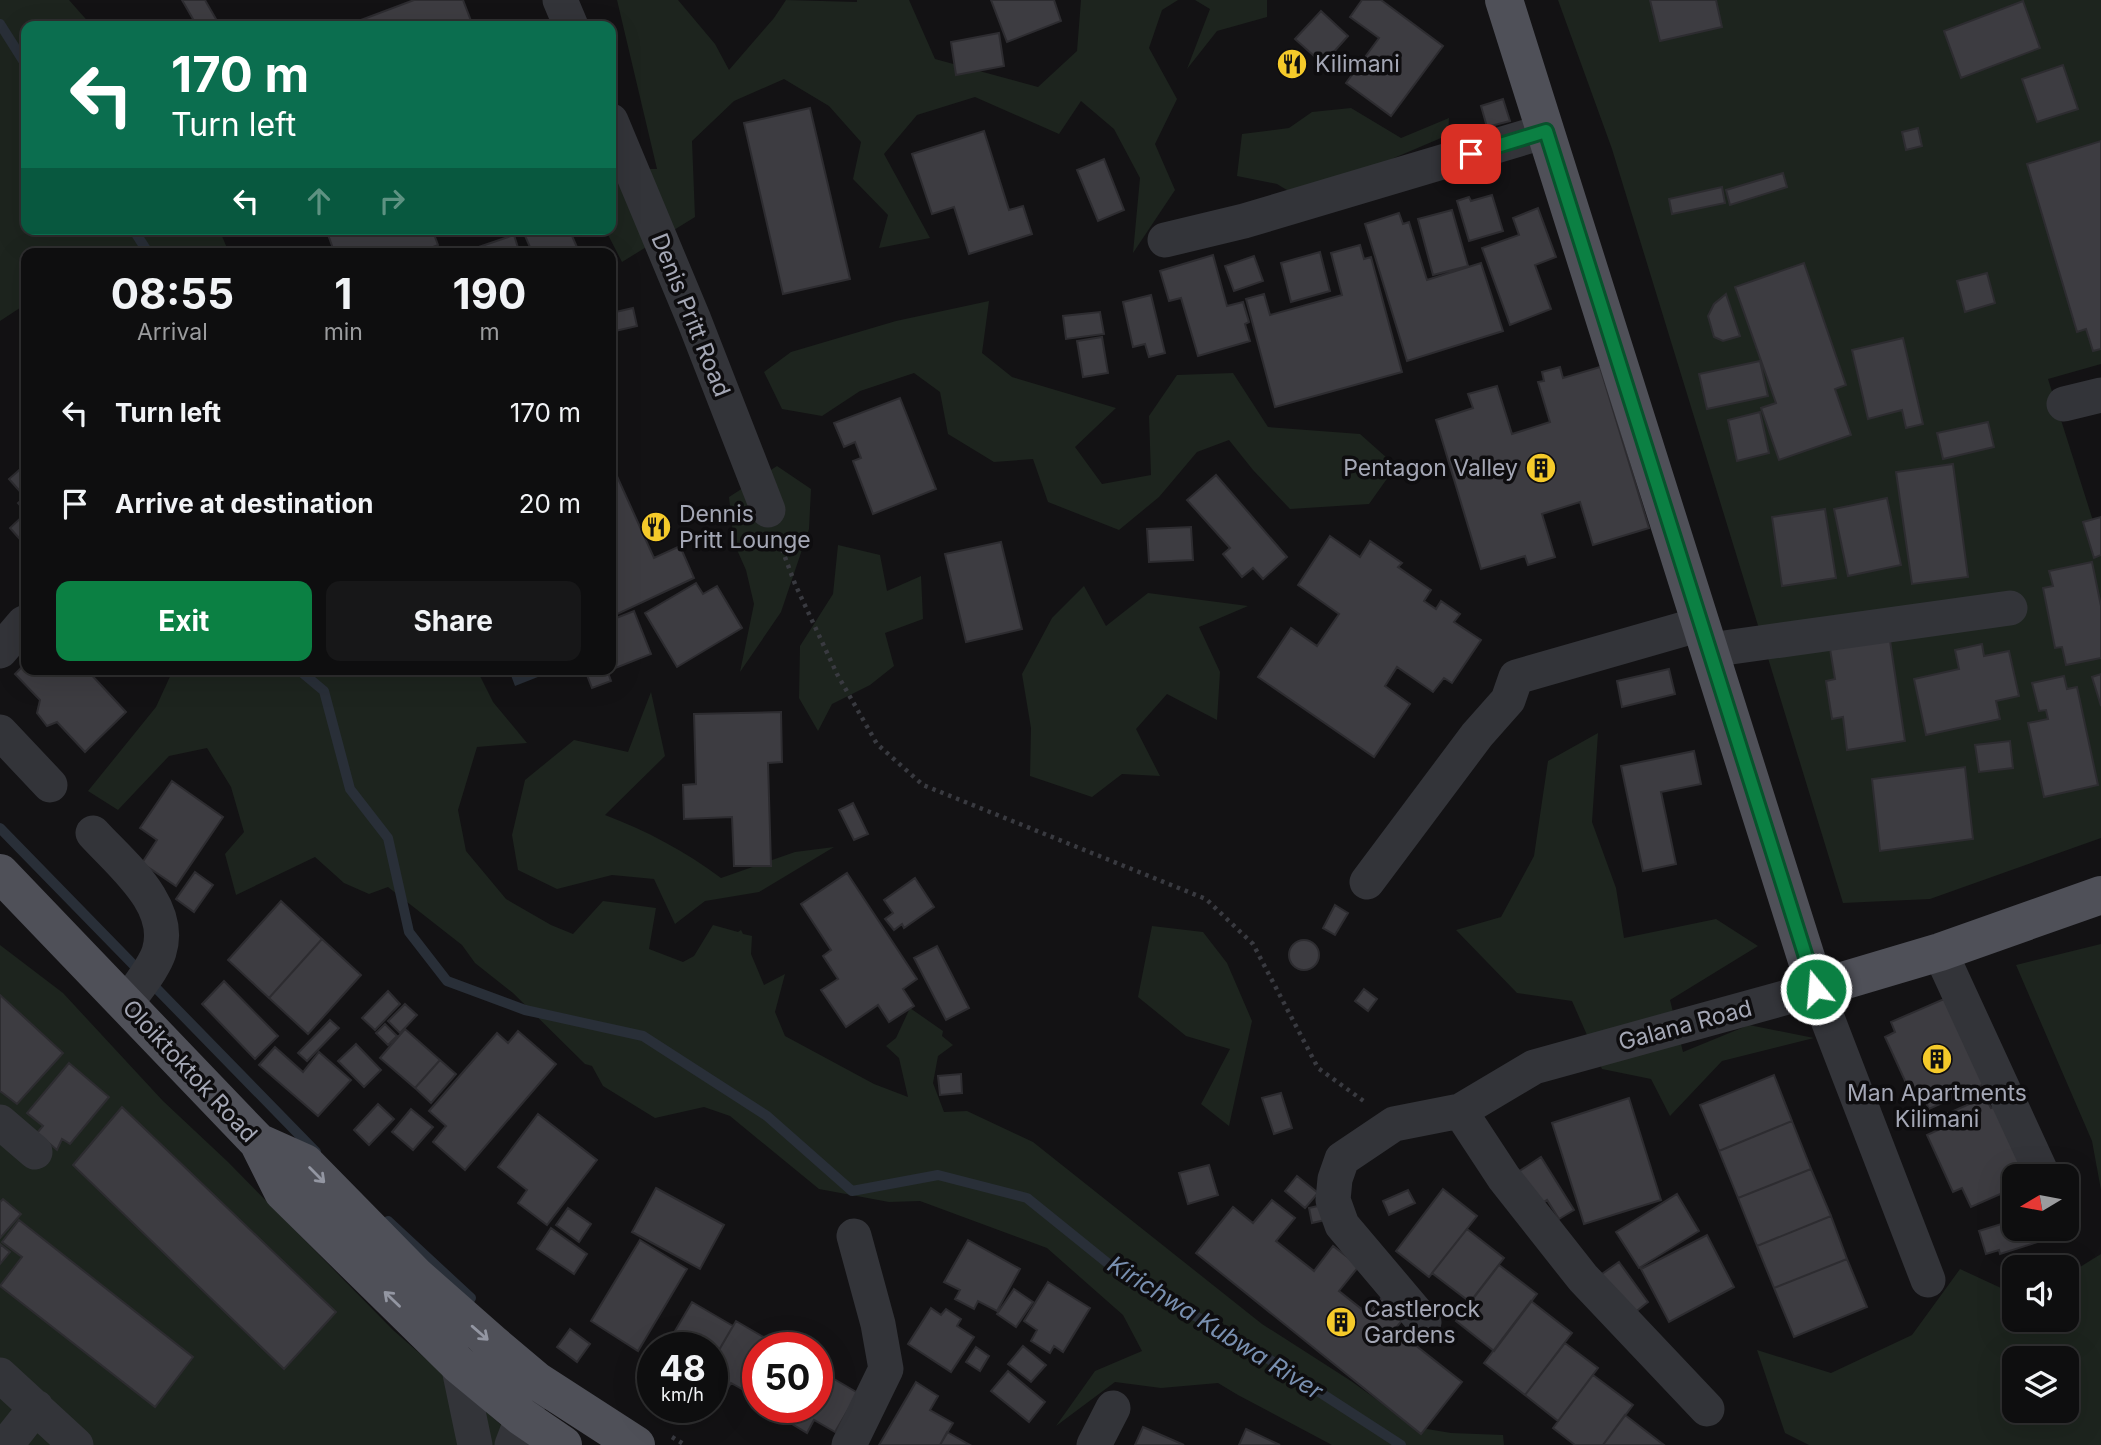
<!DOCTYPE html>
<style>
:root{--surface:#0e0e0f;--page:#171718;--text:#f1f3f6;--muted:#9b9c9e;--line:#2e2e2f;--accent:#0b8043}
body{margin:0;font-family:Inter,sans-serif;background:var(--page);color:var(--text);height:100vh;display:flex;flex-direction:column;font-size:26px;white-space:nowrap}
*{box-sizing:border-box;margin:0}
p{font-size:23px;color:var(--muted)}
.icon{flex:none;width:38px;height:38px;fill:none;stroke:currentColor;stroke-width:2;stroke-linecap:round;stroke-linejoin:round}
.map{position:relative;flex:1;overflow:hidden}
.sheet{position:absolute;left:21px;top:248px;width:595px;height:427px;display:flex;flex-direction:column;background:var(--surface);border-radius:14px;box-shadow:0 7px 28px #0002,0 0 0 2px var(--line)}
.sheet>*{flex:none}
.hud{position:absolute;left:21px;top:21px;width:595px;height:214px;border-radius:14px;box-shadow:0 7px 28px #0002,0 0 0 2px var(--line);background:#0b6e4f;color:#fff;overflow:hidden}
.needle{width:46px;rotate:260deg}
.tools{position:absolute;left:2002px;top:1164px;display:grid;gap:14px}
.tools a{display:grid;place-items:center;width:77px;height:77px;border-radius:14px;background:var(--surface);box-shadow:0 7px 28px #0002,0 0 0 2px var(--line);font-size:35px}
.speed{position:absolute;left:637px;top:1332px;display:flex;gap:14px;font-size:35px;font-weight:700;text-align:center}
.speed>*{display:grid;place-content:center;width:91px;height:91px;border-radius:50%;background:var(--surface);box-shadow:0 7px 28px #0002,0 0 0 2px var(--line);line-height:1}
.speed small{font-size:18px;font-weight:400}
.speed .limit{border:10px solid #d22;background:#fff;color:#111}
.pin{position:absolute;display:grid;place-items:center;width:60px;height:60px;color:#fff;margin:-30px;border-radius:14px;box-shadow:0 4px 10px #0006}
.me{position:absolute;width:77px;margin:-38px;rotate:343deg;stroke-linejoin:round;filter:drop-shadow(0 0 5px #0008)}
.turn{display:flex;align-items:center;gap:24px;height:147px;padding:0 35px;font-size:32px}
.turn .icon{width:91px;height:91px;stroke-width:2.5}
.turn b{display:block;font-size:49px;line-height:60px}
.lanes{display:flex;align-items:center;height:66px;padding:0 35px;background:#0003;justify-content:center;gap:35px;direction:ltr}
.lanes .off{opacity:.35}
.eta{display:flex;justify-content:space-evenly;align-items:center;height:119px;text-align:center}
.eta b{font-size:42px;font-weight:700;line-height:49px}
.button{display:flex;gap:14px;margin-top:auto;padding:14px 35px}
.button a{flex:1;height:80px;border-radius:14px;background:var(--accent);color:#fff;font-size:28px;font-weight:700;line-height:80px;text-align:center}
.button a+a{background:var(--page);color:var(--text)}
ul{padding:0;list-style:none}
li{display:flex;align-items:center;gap:21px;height:91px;padding:0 35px}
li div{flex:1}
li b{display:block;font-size:26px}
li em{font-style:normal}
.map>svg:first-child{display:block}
</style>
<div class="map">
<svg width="2101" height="1445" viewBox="0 0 2101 1445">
<rect width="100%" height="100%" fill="#131214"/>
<path fill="#1d241e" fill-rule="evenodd" d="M0 0H69L92 26H26V229H219L227 248 260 254H26V304L0 321Z
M617 0H678L715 44 729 70 774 18 786 0 857 2V0H909L935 59 1038 87 1077 51 1081 0H1178L1162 10 1149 48 1177 99 1155 144 1175 190 1133 253 1140 178 1114 129 1081 101 1059 134 975 97 917 115 884 154 930 238 879 248 888 215 853 179 861 142 829 106 784 79 734 101 692 141 695 217 622 262 605 229H611V169H657Z
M1195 0H1267V17L1217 31 1187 69 1210 9Z
M1558 0H2101V364L2048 379 2101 546V838L1930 899 1843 903 1612 149Z
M1351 108 1401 138 1449 118 1448 135 1394 158 1323 212 1277 184 1237 176 1242 134 1289 128 1312 112Z
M989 301 982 353 1012 377 1116 408 1075 447 1102 484 1151 475 1149 416 1177 375 1233 373 1268 427 1360 434 1396 466 1369 504 1290 509 1253 470 1229 440 1197 452 1159 497 1119 530 1048 502 1033 459 994 462 948 434 940 392 914 373 860 391 822 416 782 409 764 372 791 352 896 321Z
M777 466 811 489 809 529 781 612 740 672 754 604 746 570 734 543 729 497Z
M838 545 880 555 887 591 921 576 923 619 885 633 894 666 870 685 832 704 818 731 799 698 800 646 833 594Z
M1084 586 1106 626 1148 593 1248 606 1199 627 1220 672 1217 720 1167 694 1136 729 1160 776 1122 774 1092 797 1030 776 1031 728 1022 674 1052 618Z
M173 670H477L493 702 527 743 477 747 458 810 466 851 506 899 551 925 573 934 603 901 656 908 649 949 683 962 694 956 713 925 738 932 741 930 743 934 752 936 751 954 764 985 785 974 775 1012 785 1036 874 1084 908 1097 899 1058 886 1046 896 1038 910 1008 943 1031 942 1036 953 1045 938 1056 933 1083 944 1112 967 1111 1033 1142 1262 1324 1351 1381 1408 1422 1427 1429 1451 1433 1503 1435 1504 1445H1332L1238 1395 1218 1383 1161 1388 1115 1382 1056 1426 1095 1371 1142 1351 1123 1315 1047 1248 920 1201 889 1202 819 1189 730 1116 704 1107 655 1118 603 1086 592 1066 585 1064 513 993 475 963 462 945 388 887 369 894 344 883 315 857 236 895 225 854 244 832 231 787 207 748 169 756 118 810 88 791 156 707Z
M651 692 665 756 605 815C647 831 685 851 721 878L795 852 834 847 759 892 705 901 675 924 654 879 612 875 557 889 518 870 512 835 525 780 574 740 628 752Z
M1598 733 1592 822 1616 888 1624 938 1716 919 1758 946 1670 1000 1683 1052 1749 1025 1814 1038 1722 1061 1670 1116 1651 1079 1602 1069 1572 1001 1517 993 1456 930 1501 917 1534 856 1548 761Z
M1152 926 1203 932 1227 963 1252 1021 1229 1126 1201 1104 1230 1049 1186 1036 1138 997Z
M2101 944V1190L2092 1141 2016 965Z
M0 945 63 993 163 1101 228 1162 393 1330 524 1445H0Z
M2101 1254V1445H1809L1785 1433 1757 1350 1831 1373 1912 1335 1960 1269 2014 1294V1320H2067V1275ZM2014 1358H2067V1410H2014Z"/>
<path fill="#292f38" d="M509 670H547L548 673 515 686Z"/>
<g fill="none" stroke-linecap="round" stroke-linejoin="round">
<path stroke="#292f38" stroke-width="10" d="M0 24 26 65
M133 229 149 254
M299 670 324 691 350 789 388 838 409 932 447 981 525 1010 643 1036 767 1116 852 1191 938 1175 1027 1198 1131 1282 1233 1336 1401 1445
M0 828 316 1152
M388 1221 471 1298"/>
</g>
<path fill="#3d3c41" stroke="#2d2c30" stroke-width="2" d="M182 0H205L216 19 203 26H197Z
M414 0H463L473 26H345Z
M991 0H1054L1061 21 1007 42Z
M1362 0H1381L1443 46 1391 116 1346 83 1379 38 1350 17Z
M1650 0H1716L1722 27 1660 41Z
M2023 1 2040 48 1961 78 1944 31Z
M1321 11 1348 36 1323 64 1295 39Z
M999 33 1004 66 956 75 951 42Z
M2063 65 2078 109 2037 122 2022 79Z
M1503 99 1510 121 1487 127 1481 106Z
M810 108 850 279 783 294 744 123Z
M1918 128 1922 146 1906 150 1902 132Z
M984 131 1009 210 1023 206 1032 234 969 254 954 207 932 214 912 154Z
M2101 141V349L2093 351 2086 329 2077 332 2027 164Z
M1104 159 1124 210 1098 221 1077 170Z
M1783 173 1787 187 1730 205 1726 190Z
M1722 187 1725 203 1672 214 1669 199Z
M1492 195 1503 231 1469 241 1457 201 1469 197 1471 201Z
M1538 208 1556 257 1535 265 1551 309 1510 325 1482 248 1519 235 1513 218Z
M1452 210 1468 266 1433 275 1418 219Z
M1399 213 1403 224 1409 222 1427 280 1481 263 1503 331 1407 361 1365 224Z
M326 229H432L438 245 416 254H335Z
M522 229H569L580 254H533Z
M514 235 520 254H471L470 250Z
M1360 245 1364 259 1371 257 1402 372 1275 407 1246 299 1264 294 1270 315 1342 295 1331 253Z
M1320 252 1330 291 1291 302 1281 263Z
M1213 255 1227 306 1243 302 1249 322 1245 324 1250 341 1198 356 1181 298 1169 301 1160 271Z
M1254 256 1263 281 1234 291 1225 266Z
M1804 263 1846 385 1835 389 1851 435 1779 460 1761 408 1776 403 1735 287Z
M1987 273 1995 303 1965 312 1957 281Z
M1726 294 1740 336 1723 341 1714 337 1708 316 1714 304Z
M1151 295 1165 353 1149 357 1145 344 1133 347 1123 302Z
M633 308 637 326 611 332V313Z
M1100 312 1104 334 1066 339 1063 316Z
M1102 337 1108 373 1083 377 1077 341Z
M1903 338 1923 424 1906 428 1902 410 1868 419 1852 350Z
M1760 361 1768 396 1707 409 1699 374Z
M1560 367 1563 378 1600 367 1649 528 1593 545 1580 502 1542 514 1555 557 1528 565 1525 556 1481 569 1436 420 1473 408 1468 394 1497 386 1512 434 1550 422 1538 382 1544 381 1542 372Z
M900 398 936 489 873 514 853 461 861 458 855 442 844 447 834 423Z
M1760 412 1769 453 1737 461 1728 420Z
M1988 422 1994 447 1943 459 1937 433Z
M26 464V512L18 503 25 497 9 479Z
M1953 464 1968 577 1912 584 1896 472Z
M616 474 654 558 680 546 694 578 611 617V477Z
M1216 475 1287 557 1263 579 1253 568 1242 577 1223 554 1230 548 1187 500Z
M1887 498 1901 565 1848 576 1834 509Z
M1825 509 1836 578 1782 586 1772 517Z
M26 513V546L10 528Z
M2101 517V555L2094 558 2083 522Z
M1191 527 1193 560 1149 562 1147 529Z
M1330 536 1360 557 1370 541 1402 563 1398 567 1431 590 1424 601 1436 609 1441 601 1460 614 1454 622 1481 640 1452 683 1444 678 1433 692 1397 667 1385 686 1410 704 1374 757 1258 677 1291 628 1317 646 1339 614 1298 585Z
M1001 542 1022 629 966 642 945 554Z
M2092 562 2101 606V658L2066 665 2062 647 2055 648 2043 588 2053 586 2049 571Z
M696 583 703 594 717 586 742 628 677 667 645 613Z
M634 611 651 654 613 669 611 664V620Z
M1889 634 1905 741 1847 750 1843 717 1832 719 1826 681 1835 679 1829 643Z
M1982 644 1984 656 2009 651 2019 696 1996 701 2000 719 1926 735 1914 679 1959 669 1955 650Z
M26 663V670H87L126 712 85 752 57 722 47 726 37 713 40 700 15 674Z
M1669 669 1675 694 1622 707 1617 681Z
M598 670H607L611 681 592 688 587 675Z
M2101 674V706L2092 677Z
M2064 676 2067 689 2077 687 2098 785 2044 797 2028 723 2048 719 2046 710 2039 711 2032 683Z
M781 712 782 762 768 763 771 866H734L732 817 684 819 683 785 696 784 694 714Z
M2010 741 2013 768 1979 772 1975 745Z
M1694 751 1701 784 1661 792 1676 864 1643 871 1621 766Z
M1965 767 1973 839 1880 851 1872 779Z
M172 781 223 817 176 886 142 863 157 840 140 828Z
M853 803 868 834 854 840 839 810Z
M195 872 213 885 194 912 176 899Z
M847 873 917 979 903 989 914 1006 889 1022 878 1005 846 1027 821 990 838 979 823 956 831 950 801 904Z
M915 878 934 907 904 928 902 924 894 930 885 919 893 913 884 900Z
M281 901 322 939 269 998 228 960Z
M1335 905 1348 913 1335 935 1323 928Z
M322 939 361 975 308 1034 269 998Z
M1289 955a15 15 0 1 1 30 0a15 15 0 1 1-30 0Z
M937 946 969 1008 946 1020 914 958Z
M224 981 278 1036 255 1059 202 1004Z
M1364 989 1377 999 1368 1011 1355 1001Z
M388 991 400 1004 375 1030 362 1018Z
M0 995 63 1053 17 1104 0 1091Z
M1944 999 1989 1082 1929 1109 1920 1090 1911 1094 1885 1037 1895 1032 1891 1022Z
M405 1004 417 1015 400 1033 388 1021Z
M330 1020 339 1028 307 1061 298 1053Z
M385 1024 397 1036 388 1045 376 1033Z
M405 1029 440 1060 415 1088 380 1058Z
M518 1031 556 1064 465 1170 433 1142 446 1126 429 1111 497 1033 508 1043Z
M356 1044 381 1070 364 1087 338 1061Z
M275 1047 303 1072 319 1052 351 1080 318 1116 259 1065Z
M440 1060 456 1074 431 1103 415 1088Z
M69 1063 109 1097 70 1144 62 1139 57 1150 37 1133 43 1126 27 1113Z
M961 1074 962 1093 940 1095 938 1076Z
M1774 1075 1792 1121 1719 1151 1700 1105Z
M1281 1093 1292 1128 1274 1134 1262 1098Z
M1985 1097 1991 1108 1998 1105 2029 1176H2014V1188L1971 1207 1962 1188 1953 1192 1927 1135 1938 1130 1933 1120Z
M1629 1098 1661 1200 1584 1224 1552 1123Z
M378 1104 394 1119 369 1145 354 1130Z
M122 1107 336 1312 284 1369 73 1165Z
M411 1109 433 1127 413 1150 392 1132Z
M538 1114 597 1160 547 1225 518 1203 527 1190 498 1167Z
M1792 1121 1811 1169 1738 1198 1719 1151Z
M1541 1157 1574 1210 1559 1219 1547 1200 1539 1205 1515 1174Z
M1209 1165 1218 1195 1188 1204 1179 1173Z
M1811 1169 1831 1216 1757 1246 1738 1198Z
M1297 1176 1318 1193 1305 1208 1285 1191Z
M656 1188 724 1225 700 1269 632 1232Z
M1443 1189 1477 1216 1429 1277 1396 1251Z
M1408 1190 1415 1203 1389 1215 1383 1201Z
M1677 1194 1699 1231 1639 1268 1616 1232Z
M3 1199 21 1214 0 1238V1202Z
M1272 1200 1295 1218 1276 1241 1314 1271 1333 1246 1359 1266 1339 1291 1368 1314 1385 1294 1408 1313 1395 1329 1462 1382 1421 1434 1196 1253 1233 1207 1253 1223Z
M1331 1203 1334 1218 1312 1223 1309 1208Z
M568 1208 591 1224 579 1242 556 1225Z
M1831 1216 1847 1259 1774 1288 1757 1246Z
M19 1220 193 1357 155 1407 0 1286 22 1257 2 1242Z
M2014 1220V1228H2040L2044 1240 2000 1254 1999 1250 1986 1254 1979 1231Z
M551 1228 587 1254 574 1274 537 1249Z
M1467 1229 1504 1258 1470 1302 1432 1273Z
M1707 1235 1734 1287 1669 1322 1641 1269Z
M640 1240 687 1269 638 1351 591 1321Z
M968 1240 1020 1269 997 1311 978 1301 974 1309 955 1299 960 1290 944 1282Z
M0 1244 10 1252 0 1264Z
M1847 1259 1867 1307 1794 1337 1774 1288Z
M1619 1262 1648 1302 1629 1317 1599 1276Z
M1499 1265 1537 1294 1494 1351 1456 1321Z
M1048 1282 1090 1308 1063 1352 1054 1346 1050 1353 1031 1341 1037 1330 1024 1321Z
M1014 1289 1033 1302 1016 1327 997 1314Z
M1531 1301 1572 1333 1525 1395 1484 1363Z
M692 1302 733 1326 712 1362V1348H665Z
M931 1308 941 1315 946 1309 961 1319 957 1326 974 1337 951 1372 908 1344Z
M736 1321 777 1345 776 1348H758V1378L749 1393 731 1383 725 1393 712 1386V1362Z
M570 1329 590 1344 577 1362 557 1347Z
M1565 1343 1598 1368 1558 1421 1525 1395Z
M1023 1346 1046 1365 1031 1382 1008 1364Z
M976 1347 989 1356 980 1371 966 1362Z
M817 1369 858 1393 835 1432 814 1420 807 1433 787 1421 795 1407H817Z
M1008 1371 1045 1402 1029 1422 991 1391Z
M1593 1375 1633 1405 1603 1445H1575L1553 1428Z
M916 1382 938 1396 930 1410 953 1423 940 1445H879Z
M768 1407H795L787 1421 767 1409Z
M1625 1415 1664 1445H1603Z
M1143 1427 1184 1445H1135Z
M1246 1429 1280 1445H1239Z
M947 1432 970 1445H940Z"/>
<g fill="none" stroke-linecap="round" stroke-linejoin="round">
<path stroke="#393a40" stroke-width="4.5" stroke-dasharray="3.5 5" stroke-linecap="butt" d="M779 541 795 584 837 674 877 744 923 785 1206 899 1253 944 1318 1068 1365 1102
M672 1437 685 1445"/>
<path stroke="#333439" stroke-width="35" d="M560 0 571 26
M611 121 694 320 768 510
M1165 240 1244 221 1546 131
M2064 404 2101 395
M1710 650 2010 608
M0 651 24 623
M0 732 50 785
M93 833C121 864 174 905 159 952 154 968 136 989 127 1003
M1367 882 1477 735 1508 700 1516 677 1701 624
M1940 952 2043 1176
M1816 989 1928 1280
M1460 1111 1504 1178 1583 1278 1707 1409
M0 1122 35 1152
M1424 1322 1342 1225 1333 1200 1335 1179 1342 1159 1394 1124 1460 1111 1534 1067 1802 993
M458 1364 475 1445
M0 1375 76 1445
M6 1445 36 1407
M512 1445 532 1393
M849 1445 886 1369 878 1324 854 1236
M1094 1445 1113 1408"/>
<path stroke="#4f5058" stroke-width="38" d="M1504 0 1816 989
M0 873 258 1142 283 1192 458 1364 522 1417 563 1445
M1802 993 1940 952 2101 895
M258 1142 305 1163 416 1276 492 1343 537 1381 636 1445"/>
</g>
<defs><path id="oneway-shaft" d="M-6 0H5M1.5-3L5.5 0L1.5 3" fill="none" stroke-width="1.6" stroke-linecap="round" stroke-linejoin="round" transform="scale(1.75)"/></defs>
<g stroke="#9396a2">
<use href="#oneway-shaft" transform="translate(317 1175) rotate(45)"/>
<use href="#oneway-shaft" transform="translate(392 1299) rotate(-136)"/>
<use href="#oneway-shaft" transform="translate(480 1333) rotate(41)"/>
</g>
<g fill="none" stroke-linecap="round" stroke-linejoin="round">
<g stroke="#07532c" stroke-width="18">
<path id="route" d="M1471 154 1546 131 1816 989"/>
</g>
<use href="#route" stroke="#0b8043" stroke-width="12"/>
</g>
<defs>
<g id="restaurant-disc" transform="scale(1.575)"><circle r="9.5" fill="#f5ca2a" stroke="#0e0d0f"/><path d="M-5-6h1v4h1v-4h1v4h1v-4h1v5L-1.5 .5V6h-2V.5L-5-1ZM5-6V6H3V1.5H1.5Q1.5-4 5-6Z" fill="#111"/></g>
<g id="building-disc" transform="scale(1.575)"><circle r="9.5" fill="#f5ca2a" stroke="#0e0d0f"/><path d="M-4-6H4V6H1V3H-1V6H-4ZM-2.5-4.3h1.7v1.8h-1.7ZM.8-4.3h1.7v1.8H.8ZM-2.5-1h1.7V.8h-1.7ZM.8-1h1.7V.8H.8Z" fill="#111"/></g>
</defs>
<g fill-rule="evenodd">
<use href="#restaurant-disc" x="1292" y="64"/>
<use href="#building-disc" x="1541" y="468"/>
<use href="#restaurant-disc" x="656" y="527"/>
<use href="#building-disc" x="1937" y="1059"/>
<use href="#building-disc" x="1341" y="1322"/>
</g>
<g text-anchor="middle" stroke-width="7" stroke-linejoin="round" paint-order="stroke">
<g font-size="23" fill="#a4a7b5" stroke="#0e0d0f" text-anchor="start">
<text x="1315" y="72">Kilimani</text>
<text x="1518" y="476" text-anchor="end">Pentagon Valley</text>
<text x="679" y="522">Dennis<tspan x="679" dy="26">Pritt Lounge</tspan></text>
<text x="1937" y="1101" text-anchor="middle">Man Apartments<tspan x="1937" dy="26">Kilimani</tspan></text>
<text x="1364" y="1317">Castlerock<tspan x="1364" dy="26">Gardens</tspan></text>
</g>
<g font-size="23" fill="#a4a7b5" stroke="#0e0d0f">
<text transform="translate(691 315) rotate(68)" y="8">Denis Pritt Road</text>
<text transform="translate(1685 1025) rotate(-15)" y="8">Galana Road</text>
<text transform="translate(190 1071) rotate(47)" y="8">Oloiktoktok Road</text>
</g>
<g font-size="24" font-style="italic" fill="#7990b1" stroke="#0e0d0f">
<text transform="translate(1215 1328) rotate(32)" y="8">Kirichwa Kubwa River</text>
</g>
</g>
</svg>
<div class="tools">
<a><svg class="needle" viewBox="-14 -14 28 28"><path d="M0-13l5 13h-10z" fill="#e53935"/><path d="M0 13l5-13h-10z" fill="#9b9c9e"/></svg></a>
<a><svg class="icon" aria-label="sound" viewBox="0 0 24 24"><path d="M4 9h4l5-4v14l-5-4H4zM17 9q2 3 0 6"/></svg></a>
<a><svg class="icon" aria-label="layers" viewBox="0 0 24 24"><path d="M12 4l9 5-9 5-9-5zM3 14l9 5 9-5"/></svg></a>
</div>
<div class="speed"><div>48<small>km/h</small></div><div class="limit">50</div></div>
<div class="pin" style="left:1471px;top:154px;background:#d93025"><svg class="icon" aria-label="arrive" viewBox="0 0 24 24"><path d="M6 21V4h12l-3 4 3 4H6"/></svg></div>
<svg class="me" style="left:1816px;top:989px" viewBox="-20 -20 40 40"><circle r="17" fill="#0b8043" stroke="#fff" stroke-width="3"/><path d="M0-11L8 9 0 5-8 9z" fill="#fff"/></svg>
<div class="hud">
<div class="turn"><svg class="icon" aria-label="left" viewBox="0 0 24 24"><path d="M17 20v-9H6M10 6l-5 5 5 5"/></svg><div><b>170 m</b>Turn left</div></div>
<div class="lanes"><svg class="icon" aria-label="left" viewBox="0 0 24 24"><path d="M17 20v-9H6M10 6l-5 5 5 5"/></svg><svg class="icon off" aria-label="ahead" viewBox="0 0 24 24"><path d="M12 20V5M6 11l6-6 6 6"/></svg><svg class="icon off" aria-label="right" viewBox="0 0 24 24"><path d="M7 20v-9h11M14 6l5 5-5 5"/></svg></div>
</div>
<section class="sheet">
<div class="eta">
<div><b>08:55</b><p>Arrival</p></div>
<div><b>1</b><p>min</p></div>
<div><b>190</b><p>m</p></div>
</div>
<ul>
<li><svg class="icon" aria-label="left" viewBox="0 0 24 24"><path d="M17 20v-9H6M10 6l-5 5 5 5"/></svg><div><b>Turn left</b></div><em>170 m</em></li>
<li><svg class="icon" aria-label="arrive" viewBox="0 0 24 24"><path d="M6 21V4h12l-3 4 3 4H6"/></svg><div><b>Arrive at destination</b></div><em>20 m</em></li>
</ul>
<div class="button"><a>Exit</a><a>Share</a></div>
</section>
</div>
